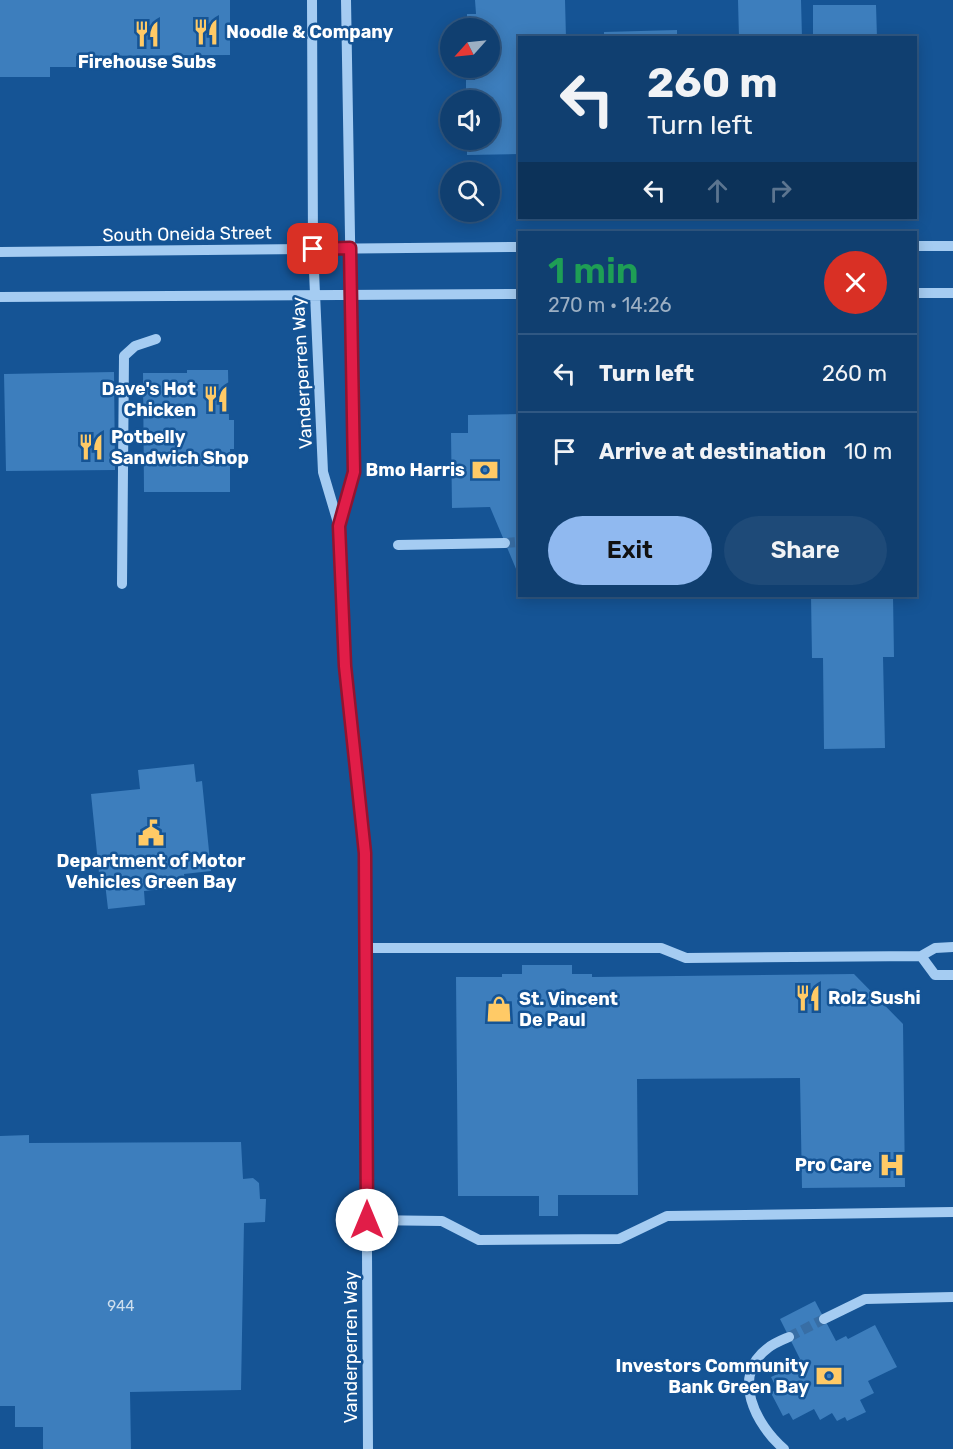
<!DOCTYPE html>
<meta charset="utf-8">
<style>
:root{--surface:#103f70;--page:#1e4a78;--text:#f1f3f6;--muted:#9cafc3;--line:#305883;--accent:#90b9f0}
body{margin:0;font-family:Rubik,sans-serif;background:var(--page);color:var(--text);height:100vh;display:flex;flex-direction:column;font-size:22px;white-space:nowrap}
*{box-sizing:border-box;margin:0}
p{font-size:20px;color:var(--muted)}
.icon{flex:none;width:33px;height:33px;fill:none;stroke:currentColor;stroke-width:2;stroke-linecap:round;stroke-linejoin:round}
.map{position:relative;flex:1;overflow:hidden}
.details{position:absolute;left:518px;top:231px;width:399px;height:366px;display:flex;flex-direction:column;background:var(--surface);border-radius:0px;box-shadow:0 3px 15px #0003,0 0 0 2px var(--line)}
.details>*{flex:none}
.banner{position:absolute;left:518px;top:36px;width:399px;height:183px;border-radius:0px;box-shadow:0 3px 15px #0003,0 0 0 2px var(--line);background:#103f70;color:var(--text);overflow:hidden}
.needle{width:39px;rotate:243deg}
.buttons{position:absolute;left:440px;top:18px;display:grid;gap:12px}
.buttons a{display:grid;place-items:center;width:60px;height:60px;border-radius:50%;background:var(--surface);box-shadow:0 3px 15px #0003,0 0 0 2px var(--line);font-size:30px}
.pin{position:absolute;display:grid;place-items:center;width:51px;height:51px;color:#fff;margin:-26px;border-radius:12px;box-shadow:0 3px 9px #0006}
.me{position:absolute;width:66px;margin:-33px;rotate:0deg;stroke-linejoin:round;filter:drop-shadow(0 0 4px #0008)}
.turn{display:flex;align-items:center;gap:21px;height:126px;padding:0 30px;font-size:27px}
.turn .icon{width:78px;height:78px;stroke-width:2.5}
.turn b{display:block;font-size:42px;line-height:51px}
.lanes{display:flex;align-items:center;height:57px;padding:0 30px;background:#0003;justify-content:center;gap:30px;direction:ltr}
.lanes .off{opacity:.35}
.round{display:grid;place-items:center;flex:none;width:63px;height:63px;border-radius:32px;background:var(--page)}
.head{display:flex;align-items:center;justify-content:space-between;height:102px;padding:0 30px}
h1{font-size:36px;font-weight:600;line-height:45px;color:#1e9e55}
.action{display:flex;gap:12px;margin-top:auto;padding:12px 30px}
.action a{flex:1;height:69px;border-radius:36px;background:var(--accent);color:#111;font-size:24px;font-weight:600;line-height:69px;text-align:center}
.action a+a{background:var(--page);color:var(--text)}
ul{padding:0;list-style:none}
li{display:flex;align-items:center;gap:18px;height:78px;padding:0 30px;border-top:2px solid var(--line)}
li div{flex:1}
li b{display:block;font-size:22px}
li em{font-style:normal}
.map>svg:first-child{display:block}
</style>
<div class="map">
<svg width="953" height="1449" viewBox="0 0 953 1449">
<rect width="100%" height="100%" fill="#155495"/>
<path fill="#3d7ebd" d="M0 0H230V55L76 56V67H50V77H0Z
M475 0H565L566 38H519V154L467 155V140H489V100H466V80H475V68H489V28H467V14H476Z
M738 0H801L802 38H739Z
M813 5H876L877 38H813Z
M677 30V38H604V32Z
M187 370H228L229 420H234V449H230V492H144L143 373H187Z
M114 372 115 470 6 471 4 374Z
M519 414V576L490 507 452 508 451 433H468V415Z
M811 596H893L894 657H883L885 748 824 749 823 658H812Z
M194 764 196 782 202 781 211 871 184 874 186 887 144 891 145 905 108 909 105 883H100L91 794 140 789 138 770Z
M522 965H572V974H592V977L854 974 903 1024 905 1187 802 1188 800 1078 637 1079 638 1195H558V1216H539V1196H458L456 977H502V974H522Z
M29 1135V1143L241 1142 243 1179 253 1178 259 1183 260 1199H266L265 1222 244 1223 241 1390 130 1392 131 1449H43V1427H15V1406H0V1136Z
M815 1301 836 1341 846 1336 848 1339 875 1325 897 1367 868 1381 874 1393 860 1400 866 1412 847 1421 845 1417 837 1421 832 1413 820 1420 814 1409 793 1420 789 1413 783 1416 771 1393 777 1389 771 1377 793 1367 791 1363 800 1359 780 1319Z"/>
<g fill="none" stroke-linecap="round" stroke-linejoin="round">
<path stroke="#386ea5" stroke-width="10" stroke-dasharray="10 5" stroke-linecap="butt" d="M505 543 519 542
M789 1337 824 1319"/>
<path stroke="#a5ccf2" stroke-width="10" d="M312 0 313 249 323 472 339 526 345 666 365 853 368 1449
M915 246H953
M0 252 519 247
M915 293H953
M0 297 519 294
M339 526 354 472 346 0
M398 545 505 543
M122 584 124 356 135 346 156 339
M366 948H661L686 958 921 956 935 948 953 947
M921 956 935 975H953
M367 1220 442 1221 479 1240 619 1239 667 1216 953 1212
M824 1319 865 1299 953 1297
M784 1449C756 1425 730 1376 768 1348 774 1343 782 1340 789 1337"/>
</g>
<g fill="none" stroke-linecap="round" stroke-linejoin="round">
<g stroke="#92132f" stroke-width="15">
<path id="route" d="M313 249 350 248 354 472 339 526 345 666 365 853 367 1220"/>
</g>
<use href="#route" stroke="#e11d48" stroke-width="10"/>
</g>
<defs>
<g id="restaurant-bare" transform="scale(2.07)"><path d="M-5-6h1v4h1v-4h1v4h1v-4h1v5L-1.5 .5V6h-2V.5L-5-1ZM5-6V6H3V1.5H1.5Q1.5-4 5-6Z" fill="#ffca66" stroke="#155495" stroke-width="2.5" paint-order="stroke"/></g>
<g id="bank-bare" transform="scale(2.07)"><path d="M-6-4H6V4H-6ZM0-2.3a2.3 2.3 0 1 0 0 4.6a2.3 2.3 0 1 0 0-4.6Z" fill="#ffca66" stroke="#155495" stroke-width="2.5" paint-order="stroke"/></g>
<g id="civic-bare" transform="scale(2.07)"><path d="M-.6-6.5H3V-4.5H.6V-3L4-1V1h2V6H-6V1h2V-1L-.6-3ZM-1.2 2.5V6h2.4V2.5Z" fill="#ffca66" stroke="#155495" stroke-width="2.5" paint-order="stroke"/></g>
<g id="shop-bare" transform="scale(2.07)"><path d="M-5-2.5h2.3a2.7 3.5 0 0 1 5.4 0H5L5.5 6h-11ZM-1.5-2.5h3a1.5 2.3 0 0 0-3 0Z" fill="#ffca66" stroke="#155495" stroke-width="2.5" paint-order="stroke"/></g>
<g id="hospital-bare" transform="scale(2.07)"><path d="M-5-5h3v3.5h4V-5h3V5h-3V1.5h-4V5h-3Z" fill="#ffca66" stroke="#155495" stroke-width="2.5" paint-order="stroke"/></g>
</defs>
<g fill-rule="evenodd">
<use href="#restaurant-bare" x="206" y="32"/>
<use href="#restaurant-bare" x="147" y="34"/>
<use href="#restaurant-bare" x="216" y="399"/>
<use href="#restaurant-bare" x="91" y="447"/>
<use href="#bank-bare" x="485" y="470"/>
<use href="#civic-bare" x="151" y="833"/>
<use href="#restaurant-bare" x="808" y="998"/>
<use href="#shop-bare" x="499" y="1009"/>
<use href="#hospital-bare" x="892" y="1165"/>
<use href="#bank-bare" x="829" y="1376"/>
</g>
<g text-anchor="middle" stroke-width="5" stroke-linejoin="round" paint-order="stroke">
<g font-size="15" fill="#cedfee">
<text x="121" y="1311">944</text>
</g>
<g font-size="18" font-weight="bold" fill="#fff" stroke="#155495" text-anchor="start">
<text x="226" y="38">Noodle &amp; Company</text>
<text x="147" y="68" text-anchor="middle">Firehouse Subs</text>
<text x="196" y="395" text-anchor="end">Dave's Hot<tspan x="196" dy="21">Chicken</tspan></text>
<text x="111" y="443">Potbelly<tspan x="111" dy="21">Sandwich Shop</tspan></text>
<text x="465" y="476" text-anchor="end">Bmo Harris</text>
<text x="151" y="867" text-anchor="middle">Department of Motor<tspan x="151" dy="21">Vehicles Green Bay</tspan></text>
<text x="828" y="1004">Rolz Sushi</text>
<text x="519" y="1005">St. Vincent<tspan x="519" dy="21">De Paul</tspan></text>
<text x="872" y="1171" text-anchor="end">Pro Care</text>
<text x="809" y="1372" text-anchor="end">Investors Community<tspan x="809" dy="21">Bank Green Bay</tspan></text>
</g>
<g font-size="18" fill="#fff" stroke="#155495">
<text transform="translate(187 234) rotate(-1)" y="6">South Oneida Street</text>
<text transform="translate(302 373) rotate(-93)" y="6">Vanderperren Way</text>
<text transform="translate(351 1347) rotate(-90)" y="6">Vanderperren Way</text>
</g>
</g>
</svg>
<div class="buttons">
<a><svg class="needle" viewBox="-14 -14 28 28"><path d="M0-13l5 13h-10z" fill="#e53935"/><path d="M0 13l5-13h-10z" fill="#9cafc3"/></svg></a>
<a><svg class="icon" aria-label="sound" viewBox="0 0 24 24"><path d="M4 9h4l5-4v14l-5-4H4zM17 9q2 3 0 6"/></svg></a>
<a><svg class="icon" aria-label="search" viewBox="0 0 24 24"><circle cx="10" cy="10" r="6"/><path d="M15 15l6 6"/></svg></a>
</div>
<div class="pin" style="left:313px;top:249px;background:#d93025"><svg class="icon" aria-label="arrive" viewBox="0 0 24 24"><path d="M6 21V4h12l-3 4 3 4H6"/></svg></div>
<svg class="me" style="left:367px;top:1220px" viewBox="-20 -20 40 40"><circle r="19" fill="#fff"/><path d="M0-13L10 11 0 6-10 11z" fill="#e11d48"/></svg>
<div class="banner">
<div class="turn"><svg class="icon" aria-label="left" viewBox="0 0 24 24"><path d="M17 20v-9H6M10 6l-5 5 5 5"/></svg><div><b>260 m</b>Turn left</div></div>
<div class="lanes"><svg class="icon" aria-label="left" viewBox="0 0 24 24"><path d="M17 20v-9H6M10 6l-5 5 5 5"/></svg><svg class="icon off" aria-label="ahead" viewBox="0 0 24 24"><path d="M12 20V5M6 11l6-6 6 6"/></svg><svg class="icon off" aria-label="right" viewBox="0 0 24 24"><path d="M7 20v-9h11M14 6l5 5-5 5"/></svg></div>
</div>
<section class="details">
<div class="head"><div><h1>1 min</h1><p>270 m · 14:26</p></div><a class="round" style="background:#d93025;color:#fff"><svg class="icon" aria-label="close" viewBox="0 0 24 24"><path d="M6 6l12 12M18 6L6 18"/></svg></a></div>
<ul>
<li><svg class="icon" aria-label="left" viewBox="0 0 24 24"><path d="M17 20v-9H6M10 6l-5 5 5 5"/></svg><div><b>Turn left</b></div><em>260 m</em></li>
<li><svg class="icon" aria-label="arrive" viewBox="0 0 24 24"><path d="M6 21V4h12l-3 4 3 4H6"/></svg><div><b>Arrive at destination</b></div><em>10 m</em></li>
</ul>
<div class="action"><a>Exit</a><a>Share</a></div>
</section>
</div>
